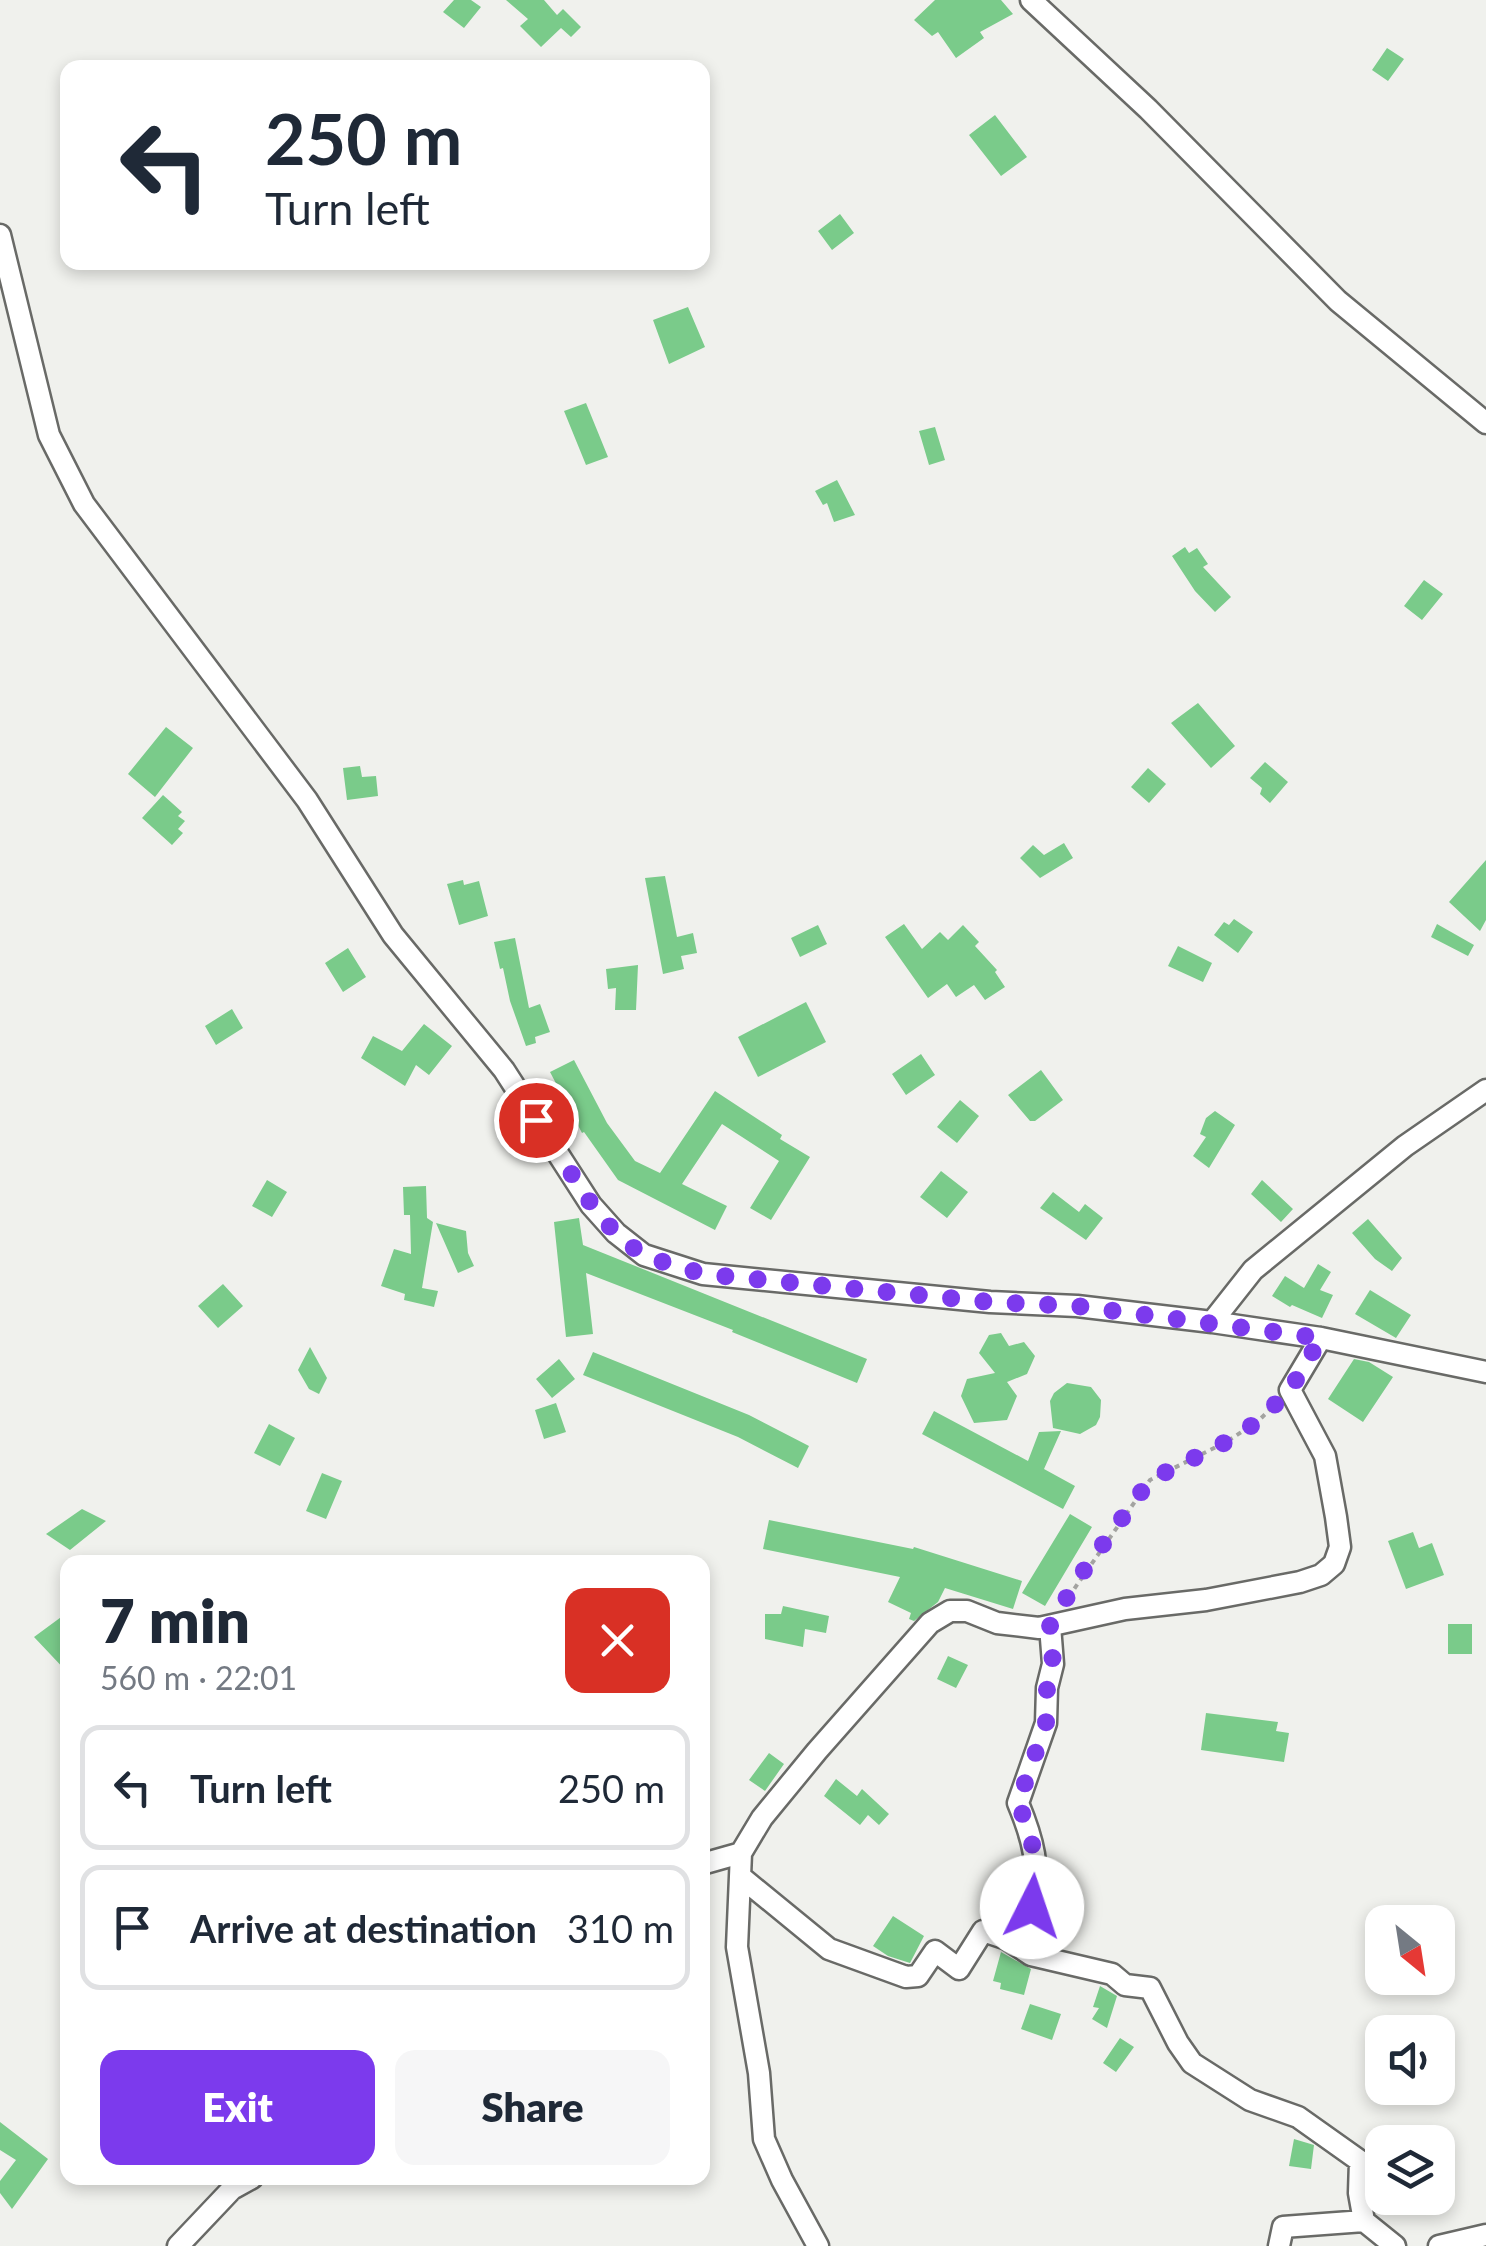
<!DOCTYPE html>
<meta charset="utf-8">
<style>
:root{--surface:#fff;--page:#f6f6f7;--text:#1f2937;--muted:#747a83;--line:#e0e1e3;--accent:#7c3aed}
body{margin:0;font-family:Lato,sans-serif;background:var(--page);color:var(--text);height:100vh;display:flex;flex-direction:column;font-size:38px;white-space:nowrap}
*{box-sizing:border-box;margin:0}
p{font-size:32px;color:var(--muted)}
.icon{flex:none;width:55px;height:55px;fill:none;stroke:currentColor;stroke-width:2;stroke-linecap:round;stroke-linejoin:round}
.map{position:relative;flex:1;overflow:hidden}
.side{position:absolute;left:60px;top:1555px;width:650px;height:630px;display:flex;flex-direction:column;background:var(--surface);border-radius:20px;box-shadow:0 5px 15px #0003}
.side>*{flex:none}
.hud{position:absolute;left:60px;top:60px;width:650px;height:210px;border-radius:20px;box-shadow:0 5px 15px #0003;background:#fff;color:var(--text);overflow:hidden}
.needle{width:65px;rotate:150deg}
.fabs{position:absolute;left:1365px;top:1905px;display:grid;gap:20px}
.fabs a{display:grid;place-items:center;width:90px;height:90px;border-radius:20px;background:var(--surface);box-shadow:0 5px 15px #0003;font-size:50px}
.pin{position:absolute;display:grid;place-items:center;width:85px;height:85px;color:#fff;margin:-42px;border:5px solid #fff;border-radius:50%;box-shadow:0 2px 10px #0007}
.me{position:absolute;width:110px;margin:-55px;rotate:4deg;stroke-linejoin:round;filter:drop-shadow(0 0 8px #0008)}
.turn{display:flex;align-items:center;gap:35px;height:210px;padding:0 40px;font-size:45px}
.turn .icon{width:130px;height:130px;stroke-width:2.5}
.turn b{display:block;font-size:70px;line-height:85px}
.round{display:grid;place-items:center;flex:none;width:105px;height:105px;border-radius:20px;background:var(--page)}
.head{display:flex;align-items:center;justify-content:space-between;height:170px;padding:0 40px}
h1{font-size:60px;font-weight:800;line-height:75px}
.primary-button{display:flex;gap:20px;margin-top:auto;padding:20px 40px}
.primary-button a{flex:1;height:115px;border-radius:20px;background:var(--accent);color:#fff;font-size:40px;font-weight:800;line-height:115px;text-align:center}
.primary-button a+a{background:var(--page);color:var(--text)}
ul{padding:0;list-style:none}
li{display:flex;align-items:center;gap:30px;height:125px;margin:0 20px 15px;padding:0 20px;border:5px solid var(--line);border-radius:20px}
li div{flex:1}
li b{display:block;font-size:38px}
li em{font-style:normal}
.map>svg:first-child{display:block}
</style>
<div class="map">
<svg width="1486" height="2246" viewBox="0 0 1486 2246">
<rect width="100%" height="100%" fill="#f0f1ed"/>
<path fill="#7acb8a" d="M454 0H471L481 7 464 28 443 12Z
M506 0H544L557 15 563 9 581 27 571 37 561 28 541 47 520 26 528 19Z
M935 0H1001L1013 14 980 32 984 38 956 58 938 32 932 36 914 20Z
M1387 48 1404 59 1388 81 1372 70Z
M995 115 1027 157 1001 176 969 135Z
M840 214 854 233 832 250 818 231Z
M688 307 705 347 669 364 653 320Z
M586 403 608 457 586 465 564 411Z
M935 427 945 460 929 465 919 431Z
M837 480 855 515 834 522 827 503 823 505 815 491Z
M1185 547 1189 553 1197 548 1208 564 1203 567 1231 597 1215 612 1195 591 1172 556Z
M1424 580 1443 594 1422 620 1404 606Z
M1198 703 1235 746 1211 768 1171 723Z
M166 727 193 748 155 797 128 774Z
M1265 762 1288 782 1270 803 1260 794 1262 788 1250 778Z
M360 766 362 777 376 776 378 796 347 800 343 768Z
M1148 768 1166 784 1149 803 1131 787Z
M163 795 182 812 178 816 185 821 178 829 183 833 172 845 142 818Z
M1064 843 1073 858 1040 878 1020 858 1033 845 1044 855Z
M1486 860V920L1480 931 1449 902Z
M665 876 677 937 693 933 697 953 681 956 684 969 663 974 645 878Z
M463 880 464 885 479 881 488 916 459 925 447 884Z
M1234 919 1253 932 1238 953 1214 935 1224 922 1229 925Z
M904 924 922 949 940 932 948 940 963 925 979 942 975 946 997 970 995 972 1005 987 985 1000 974 985 956 997 947 984 928 998 885 937Z
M1437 924 1474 945 1468 956 1431 937Z
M818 925 827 944 800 957 791 938Z
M515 938 529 1008 540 1004 550 1032 535 1037 536 1043 526 1046 510 1001 503 968 500 969 494 942Z
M1178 946 1212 963 1203 982 1168 966Z
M348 948 366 977 343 992 325 963Z
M638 965 636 1010H615L616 988 608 989 606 969Z
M806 1002 826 1042 758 1077 738 1037Z
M232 1009 243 1028 216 1045 205 1026Z
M424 1024 452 1046 429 1075 416 1065 405 1086 361 1058 373 1036 402 1051Z
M921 1054 935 1075 906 1095 892 1074Z
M574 1060 607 1123 635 1161 660 1173 715 1091 782 1135 780 1139 810 1157 771 1220 750 1208 779 1161 722 1124 682 1184 727 1206 715 1230 618 1180 584 1132 582 1133 550 1072Z
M1041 1070 1063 1100 1035 1121H1030L1008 1095Z
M960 1100 979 1116 957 1143 937 1127Z
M1215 1111 1235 1125 1209 1168 1193 1156 1206 1137 1200 1134 1206 1118Z
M941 1171 968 1192 947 1218 920 1197Z
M267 1180 287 1192 272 1217 252 1206Z
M1262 1180 1293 1209 1281 1222 1251 1194Z
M426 1186 427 1218 433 1222 422 1288 438 1291 434 1307 404 1300 405 1294 381 1286 394 1249 411 1254 410 1215H404L403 1187Z
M1053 1192 1079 1212 1085 1204 1103 1218 1086 1240 1040 1208Z
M579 1218 583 1245 867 1359 857 1383 732 1332 733 1330 586 1273 593 1334 566 1337 554 1222Z
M1368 1219 1402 1258 1392 1271 1375 1259 1352 1233Z
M436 1223 466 1231 468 1253 474 1266 458 1273Z
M1318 1264 1331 1272 1320 1290 1333 1295 1322 1318 1292 1305 1290 1307 1272 1296 1285 1276 1304 1288Z
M223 1284 243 1306 218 1328 198 1306Z
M1370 1290 1411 1315 1396 1338 1355 1314Z
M1001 1333 1009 1346 1024 1342 1035 1356 1027 1374 1007 1382 1017 1396 1007 1420 974 1423 961 1396 967 1379 995 1373 979 1353 989 1335Z
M310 1347 327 1378 319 1394 309 1389 298 1370Z
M593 1352 749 1415 809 1446 798 1468 738 1437 583 1375Z
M559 1359 575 1379 552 1398 536 1379Z
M1354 1359 1369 1362 1393 1377 1363 1422 1328 1399Z
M1067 1383 1091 1387 1101 1400 1100 1417 1096 1425 1080 1434 1053 1428 1050 1401 1054 1393Z
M556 1403 566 1432 544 1439 535 1410Z
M934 1411 1028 1461 1039 1432 1061 1431 1044 1469 1075 1486 1063 1509 922 1434Z
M269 1424 295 1438 280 1466 254 1453Z
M322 1473 342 1481 326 1519 306 1511Z
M82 1509 106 1521 70 1550 46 1534Z
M1070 1514 1092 1527 1045 1606 1022 1593Z
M769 1520 913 1549 914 1547 1022 1581 1013 1609 945 1588 938 1602 914 1621 909 1619 911 1613 888 1602 900 1577 763 1549Z
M1413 1532 1419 1548 1432 1543 1444 1575 1406 1589 1388 1541Z
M783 1606 829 1616 826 1633 805 1629 803 1647 765 1639V1614H781Z
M68 1612V1673L34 1637Z
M1448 1624H1472V1654H1448Z
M948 1656 968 1665 956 1688 937 1679Z
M1206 1713 1278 1722 1276 1731 1289 1733 1284 1762 1201 1750Z
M769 1753 784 1764 765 1791 749 1780Z
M836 1779 857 1796 862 1789 889 1814 879 1825 868 1815 860 1825 824 1796Z
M893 1916 924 1936 910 1963 888 1956 873 1946Z
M1001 1952 1031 1969 1024 1995 1000 1989 1001 1983 993 1981Z
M1100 1986 1117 1996 1107 2028 1092 2019 1099 2008 1093 2007Z
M1030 2004 1061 2014 1052 2040 1021 2029Z
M1120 2038 1134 2047 1116 2072 1103 2063Z
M0 2122 48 2159 12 2209 0 2193V2181L16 2160 0 2150Z
M1294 2139 1314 2145 1311 2169 1289 2166Z"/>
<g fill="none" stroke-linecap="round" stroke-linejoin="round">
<g stroke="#696a67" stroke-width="25">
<path id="minor" d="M1031 0 1148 109 1338 301 1486 423
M0 235 49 435 84 504 307 800 393 935 504 1070 591 1205 616 1233 644 1255 703 1274 990 1302 1077 1306 1212 1322 1321 1338 1486 1372
M1212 1322 1253 1270 1405 1146 1486 1090
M1050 1626 1053 1664 1047 1688 1046 1723 1018 1803C1033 1839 1041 1868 1032 1907L1018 1909 1007 1939 1031 1955 1112 1974 1125 1985 1150 1988 1178 2043 1192 2063 1250 2100 1298 2117 1360 2161 1359 2193 1364 2221
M702 1864 741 1853
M741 1877 829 1949 906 1977 918 1976 935 1951 959 1969 983 1931 1007 1939
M178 2246 232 2189 252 2178
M818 2246 782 2180 764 2139 759 2073 737 1947 741 1853 762 1818 817 1751 930 1623 950 1611H967L997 1623 1039 1628 1125 1609 1206 1600 1300 1582 1321 1575 1334 1564 1340 1547 1336 1517 1325 1456 1290 1390 1321 1338
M1279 2246 1283 2227 1364 2221 1395 2246
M1439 2246 1486 2235"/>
</g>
<path stroke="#a3a3a0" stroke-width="4" stroke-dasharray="5 5" stroke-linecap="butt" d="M1063 1605 1150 1480 1226 1442 1257 1422 1276 1404"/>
<use href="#minor" stroke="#fff" stroke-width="20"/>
</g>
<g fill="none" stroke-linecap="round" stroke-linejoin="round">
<path stroke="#7c3aed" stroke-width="18" stroke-dasharray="0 32.4" d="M536 1120 592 1205 616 1234 644 1256 703 1274 990 1302 1077 1306 1321 1338 1290 1390 1257 1422 1226 1442 1150 1480 1077 1580 1050 1626 1053 1664 1047 1688 1046 1723 1018 1803C1033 1839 1041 1868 1032 1907"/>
</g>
</svg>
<div class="fabs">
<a><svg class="needle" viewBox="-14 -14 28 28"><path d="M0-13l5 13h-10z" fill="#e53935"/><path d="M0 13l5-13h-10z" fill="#747a83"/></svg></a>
<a><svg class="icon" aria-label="sound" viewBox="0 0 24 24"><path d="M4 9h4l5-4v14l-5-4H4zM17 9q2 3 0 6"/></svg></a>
<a><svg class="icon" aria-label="layers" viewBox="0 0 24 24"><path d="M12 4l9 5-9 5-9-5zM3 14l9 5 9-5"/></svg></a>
</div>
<div class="pin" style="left:536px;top:1120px;background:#d93025"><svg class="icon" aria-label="arrive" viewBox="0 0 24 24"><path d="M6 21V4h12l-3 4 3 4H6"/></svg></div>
<svg class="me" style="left:1032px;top:1907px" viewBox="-20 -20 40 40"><circle r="19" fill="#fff"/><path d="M0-13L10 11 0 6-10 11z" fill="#7c3aed"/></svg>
<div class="hud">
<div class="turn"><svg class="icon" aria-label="left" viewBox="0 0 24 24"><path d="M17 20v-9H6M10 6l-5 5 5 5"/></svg><div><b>250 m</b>Turn left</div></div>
</div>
<section class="side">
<div class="head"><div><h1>7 min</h1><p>560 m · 22:01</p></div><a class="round" style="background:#d93025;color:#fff"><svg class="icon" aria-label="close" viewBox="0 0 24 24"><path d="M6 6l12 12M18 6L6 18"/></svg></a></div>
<ul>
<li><svg class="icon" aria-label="left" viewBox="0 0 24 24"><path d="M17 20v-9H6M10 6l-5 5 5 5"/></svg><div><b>Turn left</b></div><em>250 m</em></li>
<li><svg class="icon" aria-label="arrive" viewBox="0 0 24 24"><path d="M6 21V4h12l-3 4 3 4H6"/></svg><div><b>Arrive at destination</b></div><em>310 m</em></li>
</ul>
<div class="primary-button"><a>Exit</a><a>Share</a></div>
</section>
</div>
